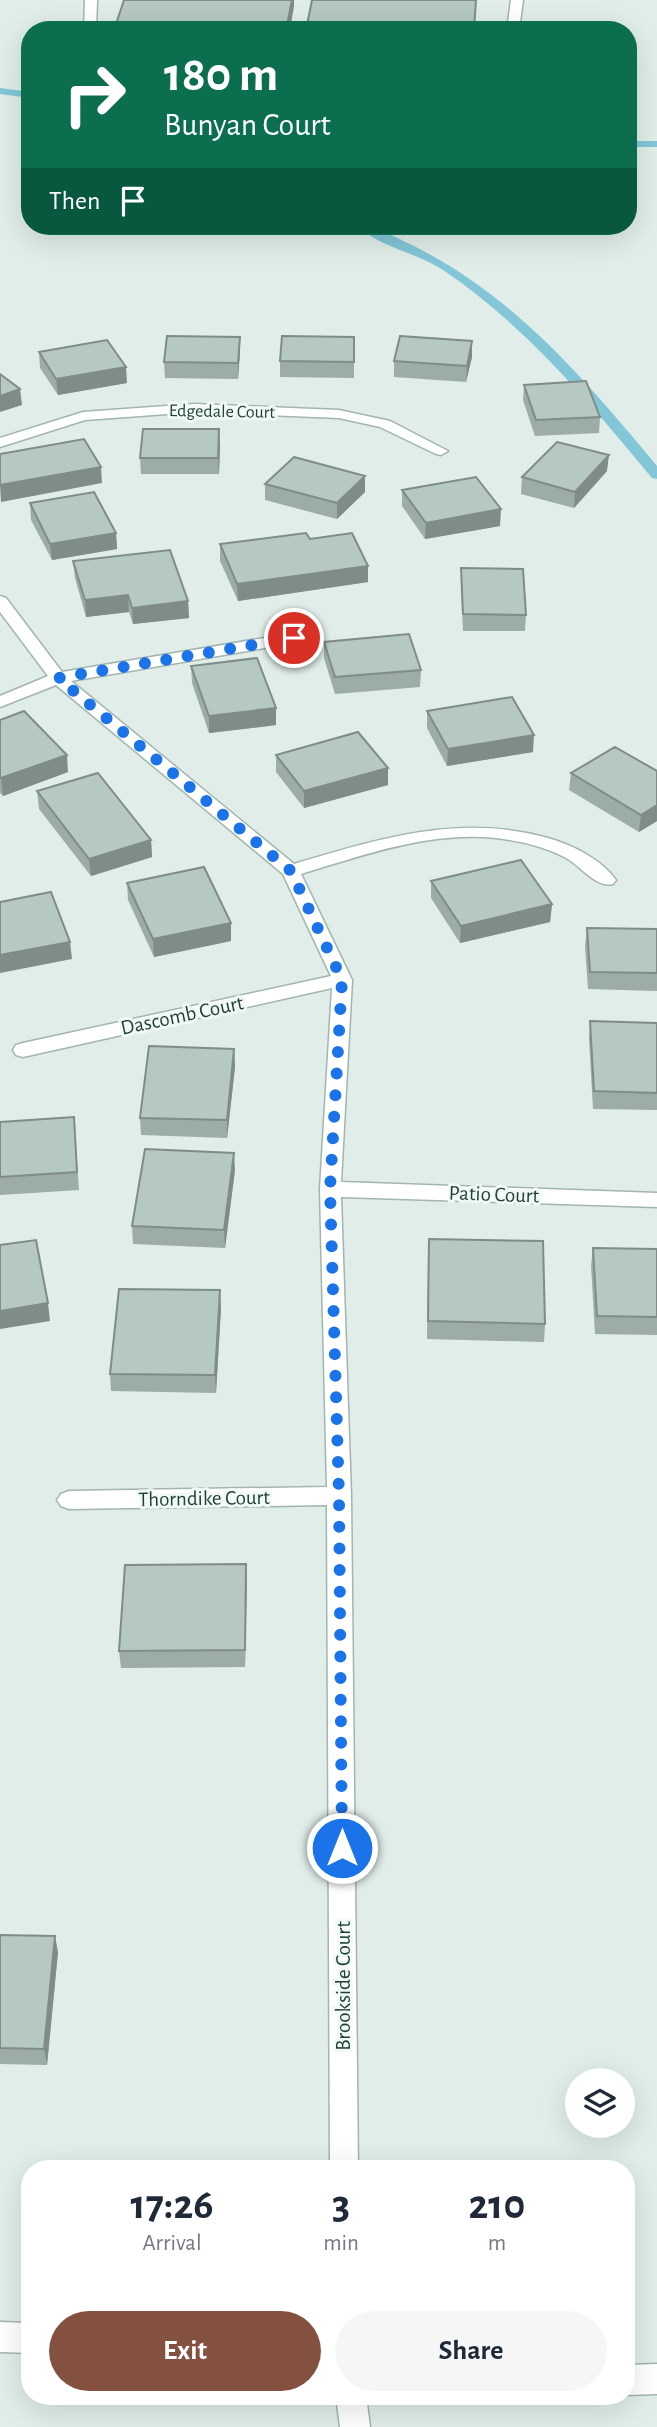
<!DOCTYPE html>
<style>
:root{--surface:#fff;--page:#f6f6f7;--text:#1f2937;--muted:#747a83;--accent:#845140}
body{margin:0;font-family:"Alegreya Sans",sans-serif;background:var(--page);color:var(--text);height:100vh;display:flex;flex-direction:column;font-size:26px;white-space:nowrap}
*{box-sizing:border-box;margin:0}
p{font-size:23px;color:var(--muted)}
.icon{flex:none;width:38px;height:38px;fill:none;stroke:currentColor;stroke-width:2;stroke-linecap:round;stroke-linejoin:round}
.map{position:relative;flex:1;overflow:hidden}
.side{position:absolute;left:21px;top:2160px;width:614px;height:245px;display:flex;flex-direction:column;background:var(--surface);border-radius:28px;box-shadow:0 7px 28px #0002}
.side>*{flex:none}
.top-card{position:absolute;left:21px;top:21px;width:616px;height:214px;border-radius:28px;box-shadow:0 7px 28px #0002;background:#0b6e4f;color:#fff;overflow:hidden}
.buttons{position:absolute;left:565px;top:2068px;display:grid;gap:14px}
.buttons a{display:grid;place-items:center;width:70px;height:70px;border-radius:50%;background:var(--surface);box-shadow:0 7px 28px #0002;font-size:35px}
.pin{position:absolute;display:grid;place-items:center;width:60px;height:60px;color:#fff;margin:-30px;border:4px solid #fff;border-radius:50%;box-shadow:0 2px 7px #0007}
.me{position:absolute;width:77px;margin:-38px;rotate:0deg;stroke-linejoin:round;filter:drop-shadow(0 0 5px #0008)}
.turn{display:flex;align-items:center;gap:24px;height:147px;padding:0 28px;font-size:32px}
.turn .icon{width:91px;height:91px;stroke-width:2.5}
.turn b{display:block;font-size:49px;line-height:60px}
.then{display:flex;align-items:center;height:66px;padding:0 28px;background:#0003;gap:14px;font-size:26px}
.eta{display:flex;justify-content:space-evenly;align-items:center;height:119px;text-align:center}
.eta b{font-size:42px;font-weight:700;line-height:49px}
.cta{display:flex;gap:14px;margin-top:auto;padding:14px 28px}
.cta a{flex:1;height:80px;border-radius:42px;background:var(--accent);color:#fff;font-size:28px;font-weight:700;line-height:80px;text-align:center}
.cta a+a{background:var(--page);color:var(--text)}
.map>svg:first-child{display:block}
</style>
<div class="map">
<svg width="657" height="2427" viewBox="0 0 657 2427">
<rect width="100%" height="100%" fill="#e0ede8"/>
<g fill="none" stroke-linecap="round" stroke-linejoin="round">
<path fill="#83c6d7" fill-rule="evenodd" d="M0 88 30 92V98L0 94Z
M628 141H657V147H628Z
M357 226C377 225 394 237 412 245 515 296 585 380 657 466V479L652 478C589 402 526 326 443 270 417 253 380 247 357 226Z"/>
<g stroke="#a2b5b0" stroke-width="3">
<path id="minor" d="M85 0H97L96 30H84Z
M511 0H523L519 30H507Z
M194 404 339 410 390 421 448 451 441 455 436 454 380 427 339 418 194 412 85 420 0 447V438L83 412Z
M0 596 6 598 62 672 294 633 300 635 302 638 300 641 294 643 71 681 294 864C378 839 460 813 548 838 572 845 601 859 616 880L613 884C597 888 582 868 568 859 547 847 521 841 496 838 429 831 364 855 301 874L352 980 341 1182 657 1193V1207L341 1197 351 1496 358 2168H330L327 1505 69 1509 61 1506 57 1500 61 1494 69 1491 327 1487 320 1189 332 988 23 1057 16 1055 13 1050 16 1045 23 1043 331 976 283 874 56 685 0 707V696L48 676 0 612Z
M0 2322 30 2323V2353L0 2352Z
M657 2364V2394L626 2395V2365Z
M336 2396H366L370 2427H340Z"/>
</g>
<use href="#minor" fill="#fff" fill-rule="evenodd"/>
</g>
<path fill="#9caca6" d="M240 337V352L238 379 165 378 164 362Z
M354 337V378L280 377V361Z
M39 352 127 383 58 395 40 368Z
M472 357 466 382 394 377V361Z
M524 385 600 417 599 433 535 436 523 400Z
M220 445 219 474H141L140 458Z
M607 471 574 508 521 494 522 477Z
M365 476V492L337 519 265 500V484Z
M402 490 500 526 425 539 402 506Z
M30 503 116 533 117 549 52 560 31 520Z
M310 539 368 582 238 601 220 561V544Z
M73 561 188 601 189 618 133 624 129 612 86 617 75 578Z
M461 568 526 615 525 631H463L461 585Z
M324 642 421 670 420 687 335 694 324 658Z
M191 666 276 708V725L209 733 192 683Z
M427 711 533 752 447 766 427 728Z
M0 720 68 772 3 796 0 793Z
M276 755 388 785 304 808 276 772Z
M657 771V821L639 832 569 790 571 773Z
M37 791 151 840 152 857 91 876 39 809Z
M431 881 552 904 550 922 460 943 431 898Z
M127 883 231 923V941L154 957 128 900Z
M587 928 657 929V991L588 989 585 946Z
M590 1021 657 1023V1110L593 1109 589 1039Z
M234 1049 235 1067 227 1138 141 1135 140 1118Z
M74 1117 79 1190 0 1195V1122Z
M235 1170 225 1248 133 1244 132 1226Z
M593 1248 657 1249V1335L595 1334 591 1266Z
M428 1256 545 1324 544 1342 427 1339Z
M221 1308 216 1393 111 1391 110 1374Z
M246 1564 245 1667 121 1668 119 1651Z
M0 1935 58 1952 47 2065 0 2064Z"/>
<path fill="#7f8c87" d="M292 0H294V6L290 30H286Z
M240 337V352L238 379V363Z
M472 341V357L466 382 467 366Z
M126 367 127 383 58 395 56 379Z
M20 389 22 405 0 412V396Z
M219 429 220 445 219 474 218 458Z
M609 455 607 471 574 508 575 492Z
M101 467 102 483 1 502 0 485Z
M365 476V492L337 519V503Z
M501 509 500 526 425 539 426 523Z
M116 533 117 549 52 560 50 544Z
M368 566V582L238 601 237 584Z
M128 595 129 612 86 617 85 600Z
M188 601 189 618 133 624 132 608Z
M276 708V725L209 733V716Z
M534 735 533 752 447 766 448 749Z
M67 755 68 772 3 796 1 778Z
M388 768V785L304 808V791Z
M657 805V821L639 832 641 815Z
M151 840 152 857 91 876 89 859Z
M552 904 550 922 460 943 461 926Z
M231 923V941L154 957 153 939Z
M70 942 72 959 0 973V955Z
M234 1049 235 1067 227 1138V1120Z
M234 1153 235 1170 225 1248 224 1230Z
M220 1290 221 1308 216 1393 215 1375Z
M48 1303 50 1321 0 1329V1311Z
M246 1564 247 1582 245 1667V1650Z
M55 1936 58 1952 47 2065 44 2049Z"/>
<path fill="#b5c8c1" stroke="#7f8c87" stroke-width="2" d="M124 0H292L286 30H114Z
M312 0H476L474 30H306Z
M167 336 240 337 238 363 164 362Z
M282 336 354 337V362L280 361Z
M400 336 472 341 467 366 394 361Z
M107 340 126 367 56 379 39 352Z
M0 374 20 389 0 396Z
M586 381 600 417 536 420 524 385Z
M143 429H219L218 458H140Z
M84 439 101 467 0 485V454Z
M557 442 609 455 575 492 522 477Z
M294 457 365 476 337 503 265 484Z
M476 477 501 509 426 523 402 490Z
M94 492 116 533 50 544 30 503Z
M306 533 310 539 352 533 368 566 237 584 220 544Z
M170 550 188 601 132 608 128 595 85 600 73 561Z
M461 568 523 569 526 615 463 614Z
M409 634 421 670 335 677 324 642Z
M257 658 276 708 209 716 191 666Z
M512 697 534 735 448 749 427 711Z
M24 711 67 755 1 778 0 777V720Z
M358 732 388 768 304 791 276 755Z
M615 747 657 771V805L641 815 571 773Z
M98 773 151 840 89 859 37 791Z
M521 860 552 904 461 926 431 881Z
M204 867 231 923 153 939 127 883Z
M51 892 70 942 0 955V902Z
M587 928 657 929V973L590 972Z
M590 1021 657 1023V1093L594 1091Z
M149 1046 234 1049 227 1120 140 1118Z
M74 1117 77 1172 0 1177V1122Z
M145 1149 234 1153 224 1230 132 1226Z
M429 1239 543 1241 545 1324 428 1321Z
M36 1240 48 1303 0 1311V1245Z
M593 1248 657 1249V1317L597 1316Z
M119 1289 220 1290 215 1375 110 1374Z
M246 1564 245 1650 119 1651 125 1565Z
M0 1935 55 1936 44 2049 0 2048Z"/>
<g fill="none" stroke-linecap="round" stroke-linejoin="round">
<path stroke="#1a73e8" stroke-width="12" stroke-dasharray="0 21.6" d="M294 638 58 678 291 871 342 980 330 1189 339 1496 342 1848"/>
</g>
<g text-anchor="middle" stroke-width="6" stroke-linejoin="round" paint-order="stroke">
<g font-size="18" fill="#1f3f38" stroke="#f1f9f5">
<text transform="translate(222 411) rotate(1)" y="6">Edgedale Court</text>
</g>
<g font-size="21" fill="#1f3f38" stroke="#f1f9f5">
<text transform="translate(182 1015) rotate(-12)" y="7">Dascomb Court</text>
<text transform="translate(494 1194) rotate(2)" y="7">Patio Court</text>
<text transform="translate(204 1498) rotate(-1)" y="7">Thorndike Court</text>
<text transform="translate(343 1986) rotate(-90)" y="7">Brookside Court</text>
</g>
</g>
</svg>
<div class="buttons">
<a><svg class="icon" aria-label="layers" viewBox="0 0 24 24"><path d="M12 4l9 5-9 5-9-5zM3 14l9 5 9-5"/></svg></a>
</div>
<div class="pin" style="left:294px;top:638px;background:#d93025"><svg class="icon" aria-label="arrive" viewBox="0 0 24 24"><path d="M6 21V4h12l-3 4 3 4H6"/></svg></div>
<svg class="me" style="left:342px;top:1848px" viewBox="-20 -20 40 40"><circle r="17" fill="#1a73e8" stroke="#fff" stroke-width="3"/><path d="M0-11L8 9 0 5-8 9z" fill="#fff"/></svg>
<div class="top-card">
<div class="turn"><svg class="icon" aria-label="right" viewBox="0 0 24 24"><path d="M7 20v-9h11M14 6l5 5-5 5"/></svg><div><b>180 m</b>Bunyan Court</div></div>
<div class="then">Then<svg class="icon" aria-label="arrive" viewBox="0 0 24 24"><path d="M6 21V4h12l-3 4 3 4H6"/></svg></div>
</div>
<section class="side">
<div class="eta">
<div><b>17:26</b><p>Arrival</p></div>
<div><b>3</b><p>min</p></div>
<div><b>210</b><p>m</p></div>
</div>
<div class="cta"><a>Exit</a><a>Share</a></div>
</section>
</div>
